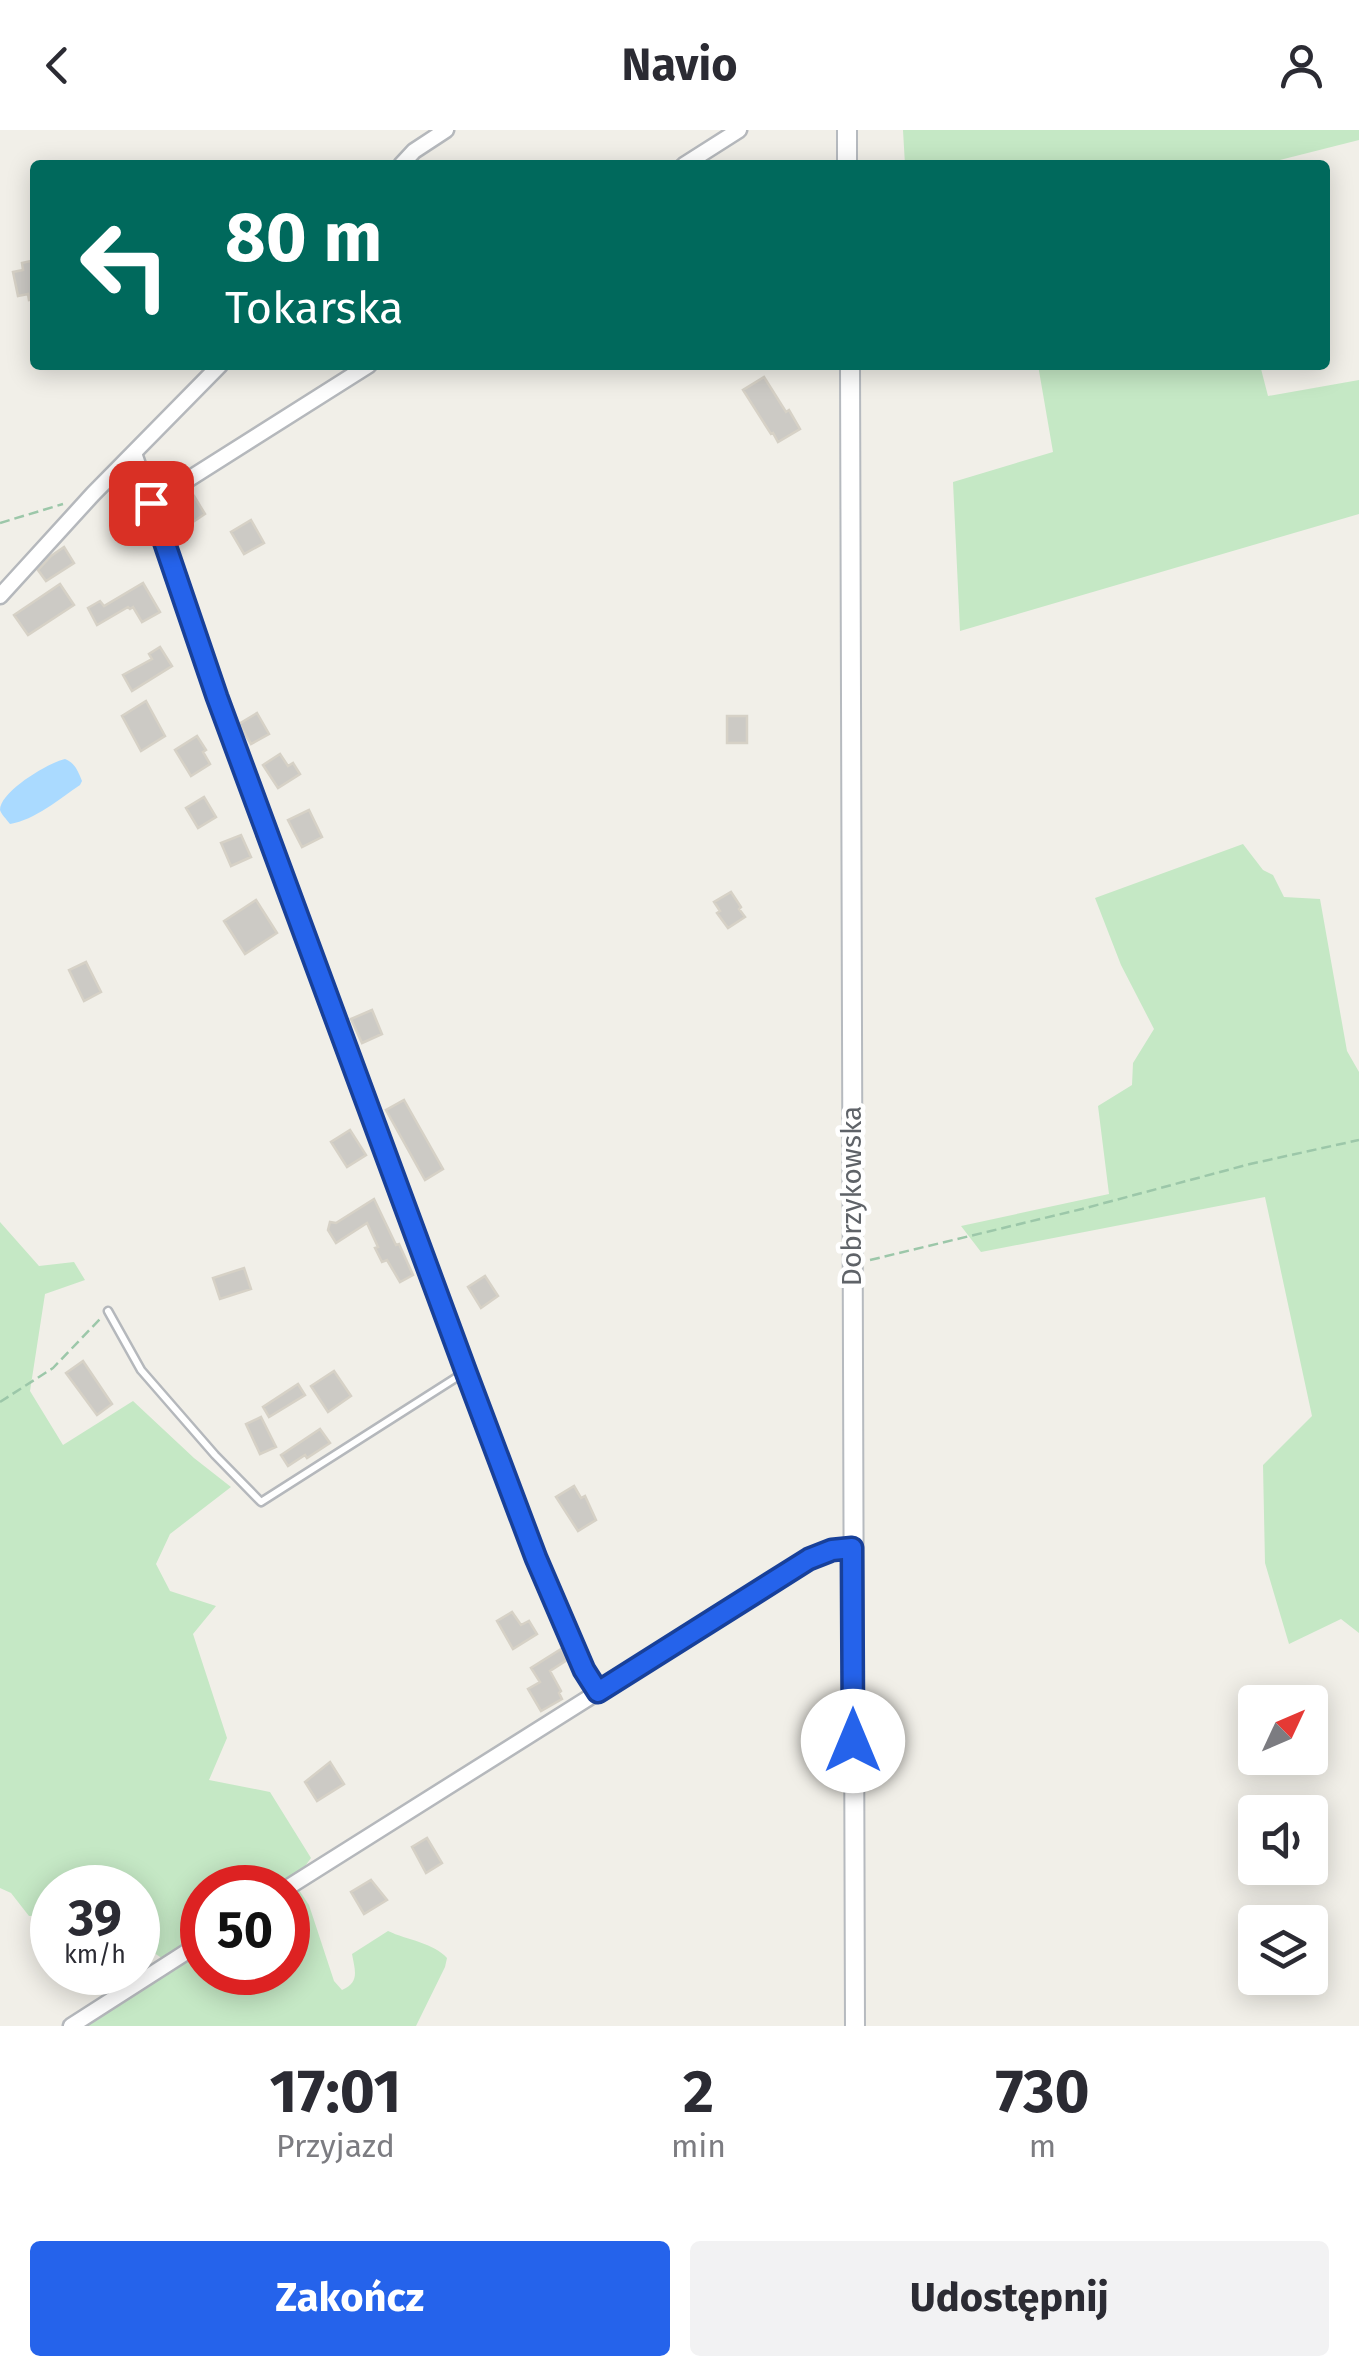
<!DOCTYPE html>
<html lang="pl">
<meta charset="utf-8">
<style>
:root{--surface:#fff;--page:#f2f2f3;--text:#2b2b33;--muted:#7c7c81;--accent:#2563eb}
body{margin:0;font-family:"Fira Sans",sans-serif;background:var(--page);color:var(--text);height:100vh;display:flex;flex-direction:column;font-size:38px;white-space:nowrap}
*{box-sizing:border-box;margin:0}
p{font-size:32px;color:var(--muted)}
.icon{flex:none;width:55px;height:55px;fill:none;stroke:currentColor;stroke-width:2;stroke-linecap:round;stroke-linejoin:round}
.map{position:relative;height:1896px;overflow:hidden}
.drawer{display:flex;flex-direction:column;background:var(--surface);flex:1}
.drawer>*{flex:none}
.hud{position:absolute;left:30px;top:30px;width:1300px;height:210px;border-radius:10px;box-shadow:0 5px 25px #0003;background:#00695c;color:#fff;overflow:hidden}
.needle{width:65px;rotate:46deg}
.tools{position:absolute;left:1238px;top:1555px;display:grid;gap:20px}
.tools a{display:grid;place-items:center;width:90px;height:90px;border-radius:10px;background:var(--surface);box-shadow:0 5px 25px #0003;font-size:50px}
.speed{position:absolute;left:30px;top:1735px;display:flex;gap:20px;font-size:50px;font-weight:700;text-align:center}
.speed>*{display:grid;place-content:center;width:130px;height:130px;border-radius:50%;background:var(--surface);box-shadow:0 5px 25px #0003;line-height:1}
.speed small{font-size:25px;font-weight:400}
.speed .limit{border:15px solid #d22;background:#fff;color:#111}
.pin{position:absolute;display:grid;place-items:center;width:85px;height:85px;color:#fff;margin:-42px;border-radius:20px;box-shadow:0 5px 15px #0006}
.me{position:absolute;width:110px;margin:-55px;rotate:0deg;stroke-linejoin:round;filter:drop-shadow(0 0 8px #0008)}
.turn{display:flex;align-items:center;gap:35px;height:210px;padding:0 30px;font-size:45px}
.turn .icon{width:130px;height:130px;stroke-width:2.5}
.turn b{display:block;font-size:70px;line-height:85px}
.eta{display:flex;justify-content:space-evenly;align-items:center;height:170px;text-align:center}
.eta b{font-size:60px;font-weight:700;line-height:70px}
.primary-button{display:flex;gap:20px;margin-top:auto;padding:20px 30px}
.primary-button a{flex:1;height:115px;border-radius:10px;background:var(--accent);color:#fff;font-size:40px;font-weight:700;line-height:115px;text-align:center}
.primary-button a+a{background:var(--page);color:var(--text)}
header{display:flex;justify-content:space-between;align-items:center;height:130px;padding:0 30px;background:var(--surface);font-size:45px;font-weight:700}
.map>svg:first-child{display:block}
</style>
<header><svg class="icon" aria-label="back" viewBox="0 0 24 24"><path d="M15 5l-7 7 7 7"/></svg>Navio<svg class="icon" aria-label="person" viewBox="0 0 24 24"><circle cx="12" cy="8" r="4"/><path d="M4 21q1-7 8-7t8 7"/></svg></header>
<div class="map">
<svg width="1359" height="1896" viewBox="0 0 1359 1896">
<rect width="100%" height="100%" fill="#f1efe8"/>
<path fill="#c5e8c5" d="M903 0H1359V10L1260 35H905Z
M1038 235H1260L1268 266 1359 250V384L960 501 953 352 1053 322Z
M1243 714 1263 740 1273 745 1284 767 1320 769 1347 921 1359 942V1503L1341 1489 1289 1514 1265 1433 1263 1335 1312 1286 1265 1067 981 1122 961 1096 1109 1064 1098 976 1132 955 1133 933 1154 899 1121 835 1095 768Z
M0 1092 39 1136 74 1132 85 1150 45 1164 30 1261 63 1315 133 1271 194 1328 231 1357 170 1404 156 1434 170 1461 216 1476 193 1504 227 1608 209 1650 270 1662 311 1728 300 1743 279 1757 202 1758V1807L166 1831 138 1812V1758H52V1777L38 1786H29L11 1763 0 1758Z
M297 1757 309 1775 334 1851 342 1860C360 1852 355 1841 352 1824L388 1801C407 1810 434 1813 447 1828L445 1837 416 1896H80L202 1818V1842H288V1763Z"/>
<path fill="#aadaff" d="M65 629C75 633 78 641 82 651L80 655C59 669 35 690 10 694 7 690 1 684 0 680 0 661 50 632 65 629Z"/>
<path fill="#cccac5" stroke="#d6d1c6" stroke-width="2.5" d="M35 130V169L29 170 28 164 18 166 13 142 23 140 22 133Z
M764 247 786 282 789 280 800 299 778 312 773 303 771 304 743 260Z
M194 366 205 384 187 396 183 389 179 391 174 383 175 378Z
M251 390 264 413 244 424 231 402Z
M64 417 74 433 46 451 38 440 51 426Z
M143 453 160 482 142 492 133 477 130 479 128 477 97 495 88 478 100 471 104 476Z
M60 454 74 475 28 505 14 485Z
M160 517 172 536 132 561 123 545 152 529 149 524Z
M146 571 165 606 141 621 122 586Z
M257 583 269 604 251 614 239 594Z
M727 586H747V613H727Z
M197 606 206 620 203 622 210 634 191 646 175 620Z
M280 624 288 636 293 633 300 644 278 658 263 635Z
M204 667 216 687 198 698 186 678Z
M309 680 322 707 302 717 288 690Z
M241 705 251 727 231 736 221 713Z
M731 762 741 777 739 779 745 787 728 798 717 783 720 781 714 772Z
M256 770 277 803 245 824 224 791Z
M86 832 101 862 84 871 69 840Z
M372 880 382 904 362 913 351 889Z
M404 970 443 1039 425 1050 386 980Z
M350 1000 366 1025 347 1037 331 1012Z
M374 1069 396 1115 399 1114 413 1145 400 1152 387 1130 382 1132 375 1118 378 1117 367 1093 336 1113 328 1100 330 1092 336 1093Z
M244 1138 251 1159 220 1169 213 1148Z
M485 1146 498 1166 481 1178 468 1157Z
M83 1231 112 1274 97 1285 66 1243Z
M334 1241 351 1266 328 1282 311 1256Z
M298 1254 305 1265 269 1287 263 1277Z
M261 1287 276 1317 260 1324 246 1294Z
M320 1299 330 1313 307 1328 305 1325 288 1336 281 1325Z
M574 1356 581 1368 585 1366 596 1390 578 1401 556 1367Z
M512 1482 521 1495 529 1491 537 1504 513 1519 497 1491Z
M561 1519 567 1530 550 1541 561 1561 559 1563 562 1569 541 1581 528 1559 540 1552 531 1538Z
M330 1632 344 1654 317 1671 305 1652Z
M427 1708 442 1733 426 1743 412 1717Z
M371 1750 387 1770 364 1784 351 1762Z"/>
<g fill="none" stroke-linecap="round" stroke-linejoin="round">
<g stroke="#b5b8bc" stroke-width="11">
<path id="lane" d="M108 1181 141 1240 215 1325 261 1372 465 1242"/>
</g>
<g stroke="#b5b8bc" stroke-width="19">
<path id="street" d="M401 35 414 21 446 0
M684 35 739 0
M134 323 217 567 466 1241 536 1428 584 1539 598 1562
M151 373 369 235
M0 466 93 364 220 235
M287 1758 809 1429 832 1420 852 1418
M71 1896 202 1812"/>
</g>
<g stroke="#b6babf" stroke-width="22">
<path id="secondary" d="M847 0V35
M850 235 855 1896"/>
</g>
<path stroke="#9cc7a9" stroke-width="2.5" stroke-dasharray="10 5" stroke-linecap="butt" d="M0 393 63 374
M870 1130 1082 1079 1250 1034 1359 1010
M0 1272 53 1238 100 1189"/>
<use href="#lane" stroke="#fff" stroke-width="6"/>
<use href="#street" stroke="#fff" stroke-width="14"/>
<use href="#secondary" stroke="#fff" stroke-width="18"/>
</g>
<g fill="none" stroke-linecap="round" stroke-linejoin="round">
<g stroke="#184099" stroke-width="25">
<path id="route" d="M151 373 217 567 466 1242 536 1428 584 1540 598 1562 809 1429 832 1420 852 1418 853 1611"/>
</g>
<use href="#route" stroke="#2563eb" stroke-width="18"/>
</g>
<g text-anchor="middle" stroke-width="9" stroke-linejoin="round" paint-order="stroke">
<g font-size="28" fill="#5f6368" stroke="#fff">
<text transform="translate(851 1066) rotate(-90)" y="10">Dobrzykowska</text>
</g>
</g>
</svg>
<div class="tools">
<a><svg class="needle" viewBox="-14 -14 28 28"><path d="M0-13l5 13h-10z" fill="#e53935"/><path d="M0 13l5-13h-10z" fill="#7c7c81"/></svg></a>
<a><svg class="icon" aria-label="sound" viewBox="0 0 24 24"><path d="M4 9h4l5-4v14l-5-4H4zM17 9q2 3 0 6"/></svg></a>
<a><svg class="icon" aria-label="layers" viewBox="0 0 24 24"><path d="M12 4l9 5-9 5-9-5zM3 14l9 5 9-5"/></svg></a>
</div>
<div class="speed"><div>39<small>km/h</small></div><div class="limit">50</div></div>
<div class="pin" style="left:151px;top:373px;background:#d93025"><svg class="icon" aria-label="arrive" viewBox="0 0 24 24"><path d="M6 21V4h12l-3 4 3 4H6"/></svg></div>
<svg class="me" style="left:853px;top:1611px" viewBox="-20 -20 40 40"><circle r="19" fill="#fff"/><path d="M0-13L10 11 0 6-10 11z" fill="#2563eb"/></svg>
<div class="hud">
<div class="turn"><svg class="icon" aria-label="left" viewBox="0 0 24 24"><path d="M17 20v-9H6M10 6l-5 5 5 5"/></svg><div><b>80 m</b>Tokarska</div></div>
</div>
</div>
<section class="drawer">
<div class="eta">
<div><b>17:01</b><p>Przyjazd</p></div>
<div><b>2</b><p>min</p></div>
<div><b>730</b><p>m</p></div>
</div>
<div class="primary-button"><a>Zakończ</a><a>Udostępnij</a></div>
</section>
